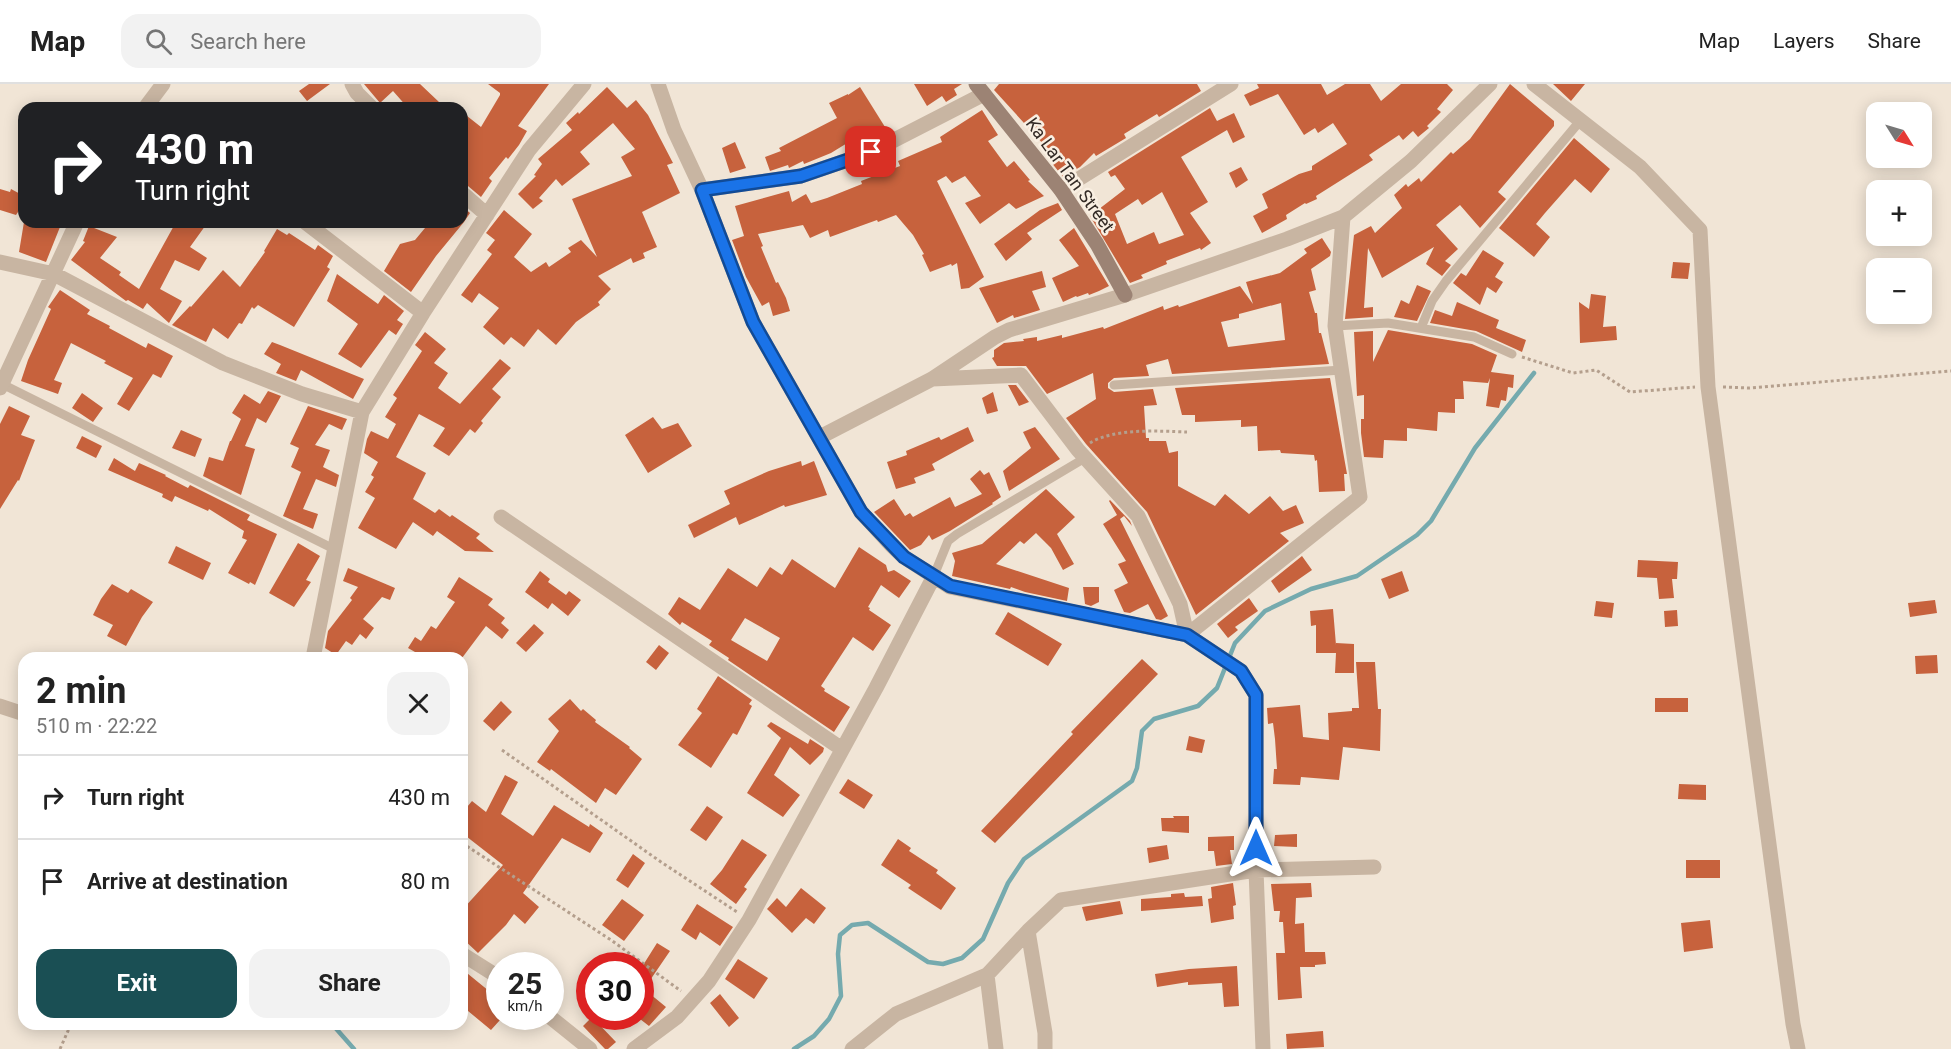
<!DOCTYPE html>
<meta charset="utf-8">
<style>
:root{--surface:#fff;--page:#f2f2f2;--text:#222;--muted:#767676;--line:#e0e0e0;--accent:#1a4f54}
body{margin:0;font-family:Roboto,sans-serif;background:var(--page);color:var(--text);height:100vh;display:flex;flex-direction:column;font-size:22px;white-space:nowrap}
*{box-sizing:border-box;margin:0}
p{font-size:20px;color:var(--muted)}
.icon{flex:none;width:33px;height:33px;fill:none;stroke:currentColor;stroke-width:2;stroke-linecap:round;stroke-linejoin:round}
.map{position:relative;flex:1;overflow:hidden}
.details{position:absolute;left:18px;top:568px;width:450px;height:378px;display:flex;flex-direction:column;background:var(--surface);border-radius:18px;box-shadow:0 3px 15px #0003}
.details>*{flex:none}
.banner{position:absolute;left:18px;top:18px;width:450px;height:126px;border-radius:18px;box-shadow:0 3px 15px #0003;background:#202124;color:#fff;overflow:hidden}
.needle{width:39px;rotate:127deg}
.tools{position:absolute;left:1866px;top:18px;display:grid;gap:12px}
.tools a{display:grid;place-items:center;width:66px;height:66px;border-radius:12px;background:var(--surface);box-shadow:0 3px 15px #0003;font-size:30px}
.speed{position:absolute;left:486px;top:868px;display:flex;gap:12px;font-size:30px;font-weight:700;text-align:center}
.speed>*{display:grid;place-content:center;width:78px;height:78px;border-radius:50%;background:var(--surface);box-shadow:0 3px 15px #0003;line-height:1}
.speed small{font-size:15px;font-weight:400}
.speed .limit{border:9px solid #d22;background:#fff;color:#111}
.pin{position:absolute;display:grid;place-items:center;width:51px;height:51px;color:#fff;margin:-26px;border-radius:12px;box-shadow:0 3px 9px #0006}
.me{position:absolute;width:66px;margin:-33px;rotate:0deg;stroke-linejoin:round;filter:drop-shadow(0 0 4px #0008)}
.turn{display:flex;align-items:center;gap:21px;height:126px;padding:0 18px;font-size:27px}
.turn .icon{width:78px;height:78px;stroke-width:2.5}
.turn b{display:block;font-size:42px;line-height:51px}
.round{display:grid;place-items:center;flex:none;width:63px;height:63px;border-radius:18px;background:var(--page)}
.summary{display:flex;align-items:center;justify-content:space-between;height:102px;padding:0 18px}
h1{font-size:36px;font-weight:700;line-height:45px}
.action{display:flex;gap:12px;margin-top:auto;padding:12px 18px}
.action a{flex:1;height:69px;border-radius:18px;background:var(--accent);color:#fff;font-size:24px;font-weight:700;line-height:69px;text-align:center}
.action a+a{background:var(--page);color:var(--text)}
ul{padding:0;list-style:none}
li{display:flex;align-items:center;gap:18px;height:84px;padding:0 18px;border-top:2px solid var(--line)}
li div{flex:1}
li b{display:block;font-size:22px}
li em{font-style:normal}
header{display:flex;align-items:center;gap:36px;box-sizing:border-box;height:84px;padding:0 30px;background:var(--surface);border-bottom:2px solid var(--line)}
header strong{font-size:28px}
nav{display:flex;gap:33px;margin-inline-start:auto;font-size:21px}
.search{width:420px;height:54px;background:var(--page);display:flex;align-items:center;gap:15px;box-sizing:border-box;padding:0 21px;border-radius:18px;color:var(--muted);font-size:22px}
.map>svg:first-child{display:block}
</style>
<header>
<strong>Map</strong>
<div class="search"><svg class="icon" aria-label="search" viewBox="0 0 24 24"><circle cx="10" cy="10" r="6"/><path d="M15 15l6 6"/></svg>Search here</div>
<nav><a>Map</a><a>Layers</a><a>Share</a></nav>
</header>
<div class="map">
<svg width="1951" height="965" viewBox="0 0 1951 965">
<rect width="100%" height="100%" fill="#f1e5d6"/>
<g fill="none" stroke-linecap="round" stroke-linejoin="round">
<path stroke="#75aaae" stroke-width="4.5" d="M332 940 354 965
M794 965 814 952 829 935 841 912 838 870 840 851 852 841 868 839 928 878 943 880 962 874 983 855 1008 799 1024 775 1132 697 1137 684 1142 647 1154 635 1198 622 1217 604 1235 559 1265 527 1311 505 1357 492 1417 451 1431 437 1475 364 1534 289"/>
</g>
<path fill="#c7623d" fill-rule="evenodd" d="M309 0H330L307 17 299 7Z
M364 0H420L439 18 432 24H408L393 7 380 19Z
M488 0H549L518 42 527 47 519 61 508 75 506 73 489 94 492 97 481 113 468 102 462 99V28L481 43 500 11V9Z
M914 0H962L954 5 957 11 946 18 942 12 927 22Z
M999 0H1197L1201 7 1159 33 1157 30 1137 42 1124 50 1126 54 1096 72 1094 69 1080 83 1063 93 1051 78 1056 74 994 6Z
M1257 0H1321L1327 11 1345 0H1370L1381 17 1401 0H1447L1453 6 1437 25 1441 28 1427 42 1429 44 1418 53 1413 47 1403 56 1399 51 1369 71 1373 76 1316 112 1317 115 1306 120 1305 119 1286 131 1287 135 1262 149 1253 132 1268 124 1262 110 1299 90 1312 86V82L1347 60 1333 39 1318 49 1315 44 1304 51 1278 10 1250 22 1244 11 1259 4Z
M1510 0 1554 37V42L1498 108 1506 115 1480 144 1460 121 1436 141 1458 165 1445 177 1451 181 1442 192 1426 180 1434 163 1382 194 1368 164 1364 224 1373 223V233L1345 235 1354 151 1371 142 1375 149 1402 124 1394 111 1406 100 1408 103 1419 94 1421 98 1451 68 1453 70 1470 55Z
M1553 0H1585L1571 17Z
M607 3 627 24 636 16 648 31 673 79 667 81 680 109 642 128 657 163 643 169 645 174 633 179 631 174 598 192 611 205 598 218 600 221 576 238 556 261 538 245 524 263 511 253 504 261 483 243 499 224 479 209 472 219 461 211 492 170 487 166 495 156 486 149 504 126 532 150 514 173 531 188 546 178 549 183 571 168 568 164 581 156 597 173 572 115 632 92 621 73 635 65 613 39 580 68 590 80 562 102 556 95 539 114 543 117 533 125 518 110 536 92 534 91 542 80 538 75 572 46 566 39 578 28 579 30Z
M860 3 885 43 873 50 870 45 831 69 804 80 803 77 789 84 788 81 770 87 765 73 781 67 779 64 837 34 829 19 848 10V11Z
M1210 24 1217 37 1234 29 1245 53 1233 59 1227 46 1181 73 1208 118 1190 129 1211 159 1201 166 1200 164 1166 177 1167 180 1141 191 1143 194 1130 199 1090 132 1125 105 1115 91 1111 93 1108 88ZM1162 108 1184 151 1159 160 1154 148 1127 160 1115 130 1138 115 1142 121Z
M982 26 998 51 988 57 1007 83 1014 77 1030 96 1028 97 1044 112 1016 125 1009 119 980 140 965 119 981 112 965 92 952 99 946 92 937 97 984 193 969 204 961 205 957 179 952 182 951 180 930 188 922 171 924 170 913 151 896 131 878 138 877 136 830 153 828 146 810 154 803 141 758 150 763 162 761 163 776 199 778 198 786 214 790 227 773 232 769 218 762 222 746 193 732 156 744 152 735 122 789 107 792 118 806 110 811 119 827 114 862 100 861 97 900 82 898 77 942 58 940 53Z
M1574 54 1610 85 1591 109 1575 95 1545 129 1536 140 1550 153 1534 173 1499 144Z
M735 58 746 84 730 89 722 64Z
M1241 83 1248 96 1236 104 1229 89Z
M0 105 10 108 11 105 24 112V119L16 131 0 126Z
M1058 119 1062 126 1027 149 1032 155 1006 177 994 160 1040 126Z
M462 122 470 129 464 138 436 172 411 208 384 187 400 160 415 156 430 138H462Z
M24 138H62L46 178 19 168Z
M176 138H208L190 163 207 174 199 187 175 176 160 205 182 217 169 239 147 219 143 225 128 216 126 217 71 176 85 158 83 157 89 142 117 153 100 174 121 188 119 191 139 205Z
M1074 144 1109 202 1099 207 1089 211 1088 209 1077 213 1076 212 1063 218 1052 194 1079 182 1059 156Z
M277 145 287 151 289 149 315 166 318 161 333 172 327 183 330 185 294 243 258 221 254 225 252 223 242 240 239 239 228 255 213 244 206 258 172 241 190 222 191 223 223 186 240 203 265 168 264 167Z
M1322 154 1331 168 1330 172 1311 185 1316 206 1309 208 1315 229H1317L1319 249H1321L1329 280 1172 290 1168 275 1146 281 1149 292 1114 294 1108 299V304L1114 308 1153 305 1157 321 1144 322 1146 354H1149V357H1166L1169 369 1178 367V402L1215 422 1225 410 1249 430 1270 412 1283 427 1296 421 1304 439 1280 449 1289 457 1196 531 1147 428 1086 360 1066 334 1096 315 1093 289 1047 310 1026 282H997L992 274 994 273V266L1004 259 1024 257 1023 255 1037 253V257L1062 251V254L1103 243 1104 245 1163 222 1164 226 1178 221 1179 223 1240 202 1253 220 1246 198 1280 189 1307 169 1304 165ZM1281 219 1285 256 1228 263 1221 238 1239 234V230Z
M1483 166 1504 179 1495 193 1503 198 1496 209 1487 203 1480 221 1453 199 1461 189 1466 192Z
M1673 178 1690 179 1688 195 1671 194Z
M1042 187 1046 203 1032 207 1040 226 1014 234 1013 231 997 239 979 204Z
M337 190 378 220 384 211 404 227 397 236 403 240 396 251 389 246 361 284 338 270 358 240 327 217Z
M1417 201 1431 207 1417 237 1394 233 1401 216 1409 220Z
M60 206 90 226 87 230 110 242 109 244 146 264 148 259 173 272 161 294 153 290 129 327 117 320 133 294 104 279 106 277 71 259 54 296 62 299 58 310 21 297 28 276 51 225 48 223Z
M1591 210 1606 212 1603 243 1616 242 1617 256 1580 259 1579 218 1589 225Z
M1457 218 1499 236 1496 244 1526 256 1522 268 1476 247 1430 239 1435 226 1452 232Z
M1388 246 1472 260 1497 271 1491 288 1514 291 1513 304 1508 303 1506 317 1501 316 1499 324 1486 322 1490 294 1488 299 1463 297 1464 315H1455V329L1438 328 1437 347 1407 344V357L1384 356 1383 374 1364 373 1361 349V335H1364V311L1357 312 1354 248 1373 247V278Z
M425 248 446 265 434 279 448 289 438 304 460 320 500 275 511 284 492 305 501 313 481 337 483 339 475 349 470 345 449 372 433 362 445 344 419 330 396 373 426 389 413 415 435 429 439 425 450 433 452 431 480 450 476 454 494 468 465 467 437 447 433 452 413 438 396 465 358 444 375 414 365 408 374 393 371 391 378 378 364 369 367 355 371 347 388 355 396 340 385 333 397 314 393 311 422 267 415 261Z
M272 258 280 261 364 295 353 315 301 286 296 297 276 289 281 280 264 270Z
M1330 294 1347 390H1344L1345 407 1319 408 1317 376 1315 377 1314 371 1281 369 1280 366 1258 367 1257 342 1241 343V336L1195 338V331H1182L1175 304Z
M1008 301H1016L1029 318 1019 322Z
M268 307 281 312 266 339 257 334 245 362 255 365 241 411 203 392 209 373 223 377 230 357H231L241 335 232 329 244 310 260 320Z
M993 308 998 327 987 330 982 314Z
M82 309 103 324 93 338 72 324Z
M9 322 30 332 21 351 35 356 19 397 18 396 0 425V340Z
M308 322 347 335 342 346 329 340 315 361 330 366 323 383 339 391 336 403 316 395 303 425 318 430 313 445 283 432 301 388 291 383 299 364 290 360Z
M653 333 662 345 678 339 692 362 648 389 625 351Z
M968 343 974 357 932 380 935 386 914 394 916 399 896 405 887 378 907 371 906 367 939 353 941 356Z
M1035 343 1060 375 1009 407 1003 387 1031 364 1023 348Z
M181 346 202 355 195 373 172 364Z
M82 352 102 362 96 374 76 364Z
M114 374 135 387 139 379 166 391 165 392 188 404 190 401 250 431 247 436 277 450 255 501 250 498 249 500 228 489 247 456 242 454 244 447 209 425 208 427 175 412 172 418 162 413 163 410 108 386Z
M801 377 802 382 814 377 827 411 785 423 784 421 739 441 736 433 694 454 688 441 730 420 724 407 769 387Z
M980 386 984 391 989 388 1001 413 992 419 993 420 950 447 932 456 929 451 921 461 910 466 874 428 894 415 905 432 910 429 913 433 950 413 955 423 982 410 970 395Z
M1046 405 1075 433 1057 450 1074 480 1063 486 1051 464 1036 449 1024 460 1020 457 996 480 1069 504 1067 517 1025 508 1011 503 1010 505 952 492 955 477 952 469 982 460Z
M1110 416 1130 437 1132 442 1124 432 1120 435 1168 532 1161 536 1156 535 1148 520 1130 529 1124 528 1114 506 1128 499 1118 480 1126 477 1103 440 1117 431 1109 417Z
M298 459 320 472 306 496 311 498 294 523 269 509Z
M176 462 211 479 203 496 168 479Z
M859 463 886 481 888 488 894 486 911 497 899 514 881 501 868 523 870 524 869 526 891 541 873 567 853 553 821 602 825 605 824 607 850 623 834 648 728 576 729 574 709 561 712 557 682 538 680 541 668 530 679 513 700 526 728 484 757 503 770 483 782 491 792 475 835 504ZM745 534 780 554 767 577 731 556Z
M1302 472 1312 486 1279 509 1271 497Z
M1638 476 1678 478 1677 495H1672L1674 514 1659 515 1657 494 1637 493Z
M348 484 395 504 390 516 382 513 363 535 374 544 366 555 360 550 352 561 346 557 336 571 325 564 328 547 352 516 350 514 358 503 343 497Z
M540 487 550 495 548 498 566 511 569 507 581 516 568 532 552 519 548 525 525 508Z
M1402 487 1409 507 1389 515 1381 495Z
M459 493 493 515 488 521 505 534 501 539 509 546 502 555 486 542 462 574H410L415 568 408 564 415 553 421 557 431 542 436 545 455 518 447 513Z
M112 500 128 509 131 505 153 518 142 533 126 562 107 552 113 541 93 531 101 515Z
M1083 503H1099V518L1091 522 1085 520Z
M1249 514 1258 527 1235 543 1238 546 1228 554 1217 540Z
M1935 516 1937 529 1910 533 1908 519Z
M1596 517 1614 519 1612 534 1594 532Z
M1333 525 1336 561V559L1354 560V589H1335L1336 569H1316V541L1311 542 1310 527Z
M1677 526 1678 542 1665 543 1664 527Z
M1008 528 1062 560 1048 582 995 550Z
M534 540 544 549 526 568 516 559Z
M659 561 669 569 656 586 646 578Z
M1937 571 1938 589 1916 590 1915 572Z
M1142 575 1158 590 995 759 981 747 1073 650 1071 648Z
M1356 578H1375L1378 625H1381L1380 667 1343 663 1339 696 1301 693 1300 701 1273 700 1274 685H1277L1275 655 1273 639 1268 640 1267 624 1300 621 1303 653 1329 656 1328 629 1352 627V624H1359Z
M718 592 752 616 749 620 752 622 737 651 733 649 711 684 678 661 702 629 697 625Z
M1655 614H1688V628H1655Z
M570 615 581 627 583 625 596 636 595 638 630 663 629 664 642 675 616 711 605 704 596 719 551 685 550 687 537 678 559 647 548 635Z
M501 617 512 628 494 647 483 637Z
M771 638 808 660 810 655 824 664 823 668 810 681 790 663 774 691 800 711 783 733 747 709 781 654 767 642Z
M1189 652 1205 656 1202 669 1186 666Z
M505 691 518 698 501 730 533 752 554 721 589 743 590 740 603 749 590 769 562 754 523 809 539 823 525 840 514 830 506 841 478 869 462 854V826L503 781 462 749V729L472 717 486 728Z
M848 695 873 711 864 725 839 709Z
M1679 700 1706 701V716L1678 715Z
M707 722 723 733 706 757 690 746Z
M1173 732H1189V749L1162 747 1161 734H1174Z
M1297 750V763L1274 762 1275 751Z
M1234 752V766H1230L1232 780 1216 782 1214 767H1208V753Z
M742 755 767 771 744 803 747 805 736 820 710 800 722 786Z
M898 755 911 764 909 767 938 786 936 789 956 804 941 826 908 804 911 801 881 781Z
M1167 761 1169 775 1149 779 1147 764Z
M633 770 645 779 628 804 616 796Z
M1686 776H1720V794H1686Z
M1233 799 1236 821 1233 822 1234 835 1211 839 1208 815 1212 814 1211 803Z
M1311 799 1312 813 1296 814 1295 840 1304 839 1305 868H1325L1326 880 1315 881V883H1300L1302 914 1278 916 1276 869H1285L1283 838H1279L1280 827H1274L1271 800Z
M801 804 826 824 814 840 806 834 792 849 767 825 777 814 786 823Z
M1184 809 1185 813 1202 812 1203 822 1141 827V815L1171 813V810Z
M622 815 644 831 624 857 602 841Z
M1120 817 1123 830 1086 837 1082 823Z
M697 820 733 843 720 862 700 848 696 856 681 846Z
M1710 836 1713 864 1684 868 1681 839Z
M657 859 670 867 644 905 666 923 649 942 640 935V886Z
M738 875 768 894 754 915 725 895Z
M1237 882 1239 922 1224 923 1222 899 1188 901V898L1157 903 1155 890 1189 885Z
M462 885 500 916V936L491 946 462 922Z
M720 910 739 934 729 943 710 919Z
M592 933 616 958 608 965H605L583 942Z
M1323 947 1324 963 1287 965 1286 950Z"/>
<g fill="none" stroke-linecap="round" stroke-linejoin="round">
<path stroke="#b49f8d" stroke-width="3" stroke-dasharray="3 3" stroke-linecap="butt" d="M1522 273 1573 289 1596 286 1630 308 1695 303
M1723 303 1749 304 1951 287
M1090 359C1114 344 1158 347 1187 348
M502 666 661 778 737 828
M462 759 611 856 681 907
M60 965 71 940"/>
<path stroke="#c8b5a2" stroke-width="9" d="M1335 242 1388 239 1474 253 1512 270
M1421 244 1432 217 1446 197 1580 37
M2 300 334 465
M1114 301 1342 286
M933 494 948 457 957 450 1085 374"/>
<path stroke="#c8b5a2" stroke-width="15" d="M352 0 357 9 372 24
M658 0 674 46 702 106 753 238 861 428 892 462 904 473 950 503 1187 551 1360 413 1335 242 1343 133
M1534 0 1640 83 1700 146 1708 303 1793 940 1798 965
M145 24 163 0
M702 106 801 92 871 68 984 10
M1061 106 1231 0
M462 109 487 131
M305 138 423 229
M0 178 54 190 223 279 302 310 362 328
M932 295 1021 291 1078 366 1138 432 1180 520 1187 551 1241 587 1256 611V786L1263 965
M0 304 77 138
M820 353 932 295 995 253 1009 246 1125 211 1287 155 1343 133 1411 77 1490 0
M501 433 842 665
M313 574 362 328 423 229 529 66 584 0
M0 622 24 630
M1028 847 1045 949V965
M462 870 500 894
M987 891 996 965
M550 933 590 965
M634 965 677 933 709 897 749 836 876 604 933 494
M852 965 896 930 987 891 1028 847 1061 816 1256 786 1374 783"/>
<path stroke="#9c8374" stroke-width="15" d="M976 0 1061 106 1097 160 1125 211"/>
</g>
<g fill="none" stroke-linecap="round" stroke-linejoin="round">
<g stroke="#114b97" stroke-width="15">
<path id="route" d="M871 68 801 92 702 106 753 238 861 428 904 473 950 502 1187 551 1241 587 1256 611V764"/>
</g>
<use href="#route" stroke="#1a73e8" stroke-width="10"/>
</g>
<g text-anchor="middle" stroke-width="5" stroke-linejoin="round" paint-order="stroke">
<g font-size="18" fill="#332a25" stroke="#f9efe2">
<text transform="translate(1070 91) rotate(54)" y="6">Ka Lar Tan Street</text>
</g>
</g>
</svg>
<div class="tools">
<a><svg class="needle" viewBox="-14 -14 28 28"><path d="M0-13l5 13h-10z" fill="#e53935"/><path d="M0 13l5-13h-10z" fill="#767676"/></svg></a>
<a>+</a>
<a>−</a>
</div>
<div class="speed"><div>25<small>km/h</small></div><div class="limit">30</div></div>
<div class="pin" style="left:871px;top:68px;background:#d93025"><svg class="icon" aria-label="arrive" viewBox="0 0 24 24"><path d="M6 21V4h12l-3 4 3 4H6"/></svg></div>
<svg class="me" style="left:1256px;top:764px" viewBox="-20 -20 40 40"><path d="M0-17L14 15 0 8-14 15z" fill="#1a73e8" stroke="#fff" stroke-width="4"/></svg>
<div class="banner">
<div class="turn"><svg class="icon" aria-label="right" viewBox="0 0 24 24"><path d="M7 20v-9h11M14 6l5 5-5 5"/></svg><div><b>430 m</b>Turn right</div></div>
</div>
<section class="details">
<div class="summary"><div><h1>2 min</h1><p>510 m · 22:22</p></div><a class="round"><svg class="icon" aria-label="close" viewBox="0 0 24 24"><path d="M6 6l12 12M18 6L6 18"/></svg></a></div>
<ul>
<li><svg class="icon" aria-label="right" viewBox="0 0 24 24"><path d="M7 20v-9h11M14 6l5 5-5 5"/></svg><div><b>Turn right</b></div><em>430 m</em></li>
<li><svg class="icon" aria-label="arrive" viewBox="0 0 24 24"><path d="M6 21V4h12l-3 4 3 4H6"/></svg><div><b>Arrive at destination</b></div><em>80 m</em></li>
</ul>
<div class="action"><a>Exit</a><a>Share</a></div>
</section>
</div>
